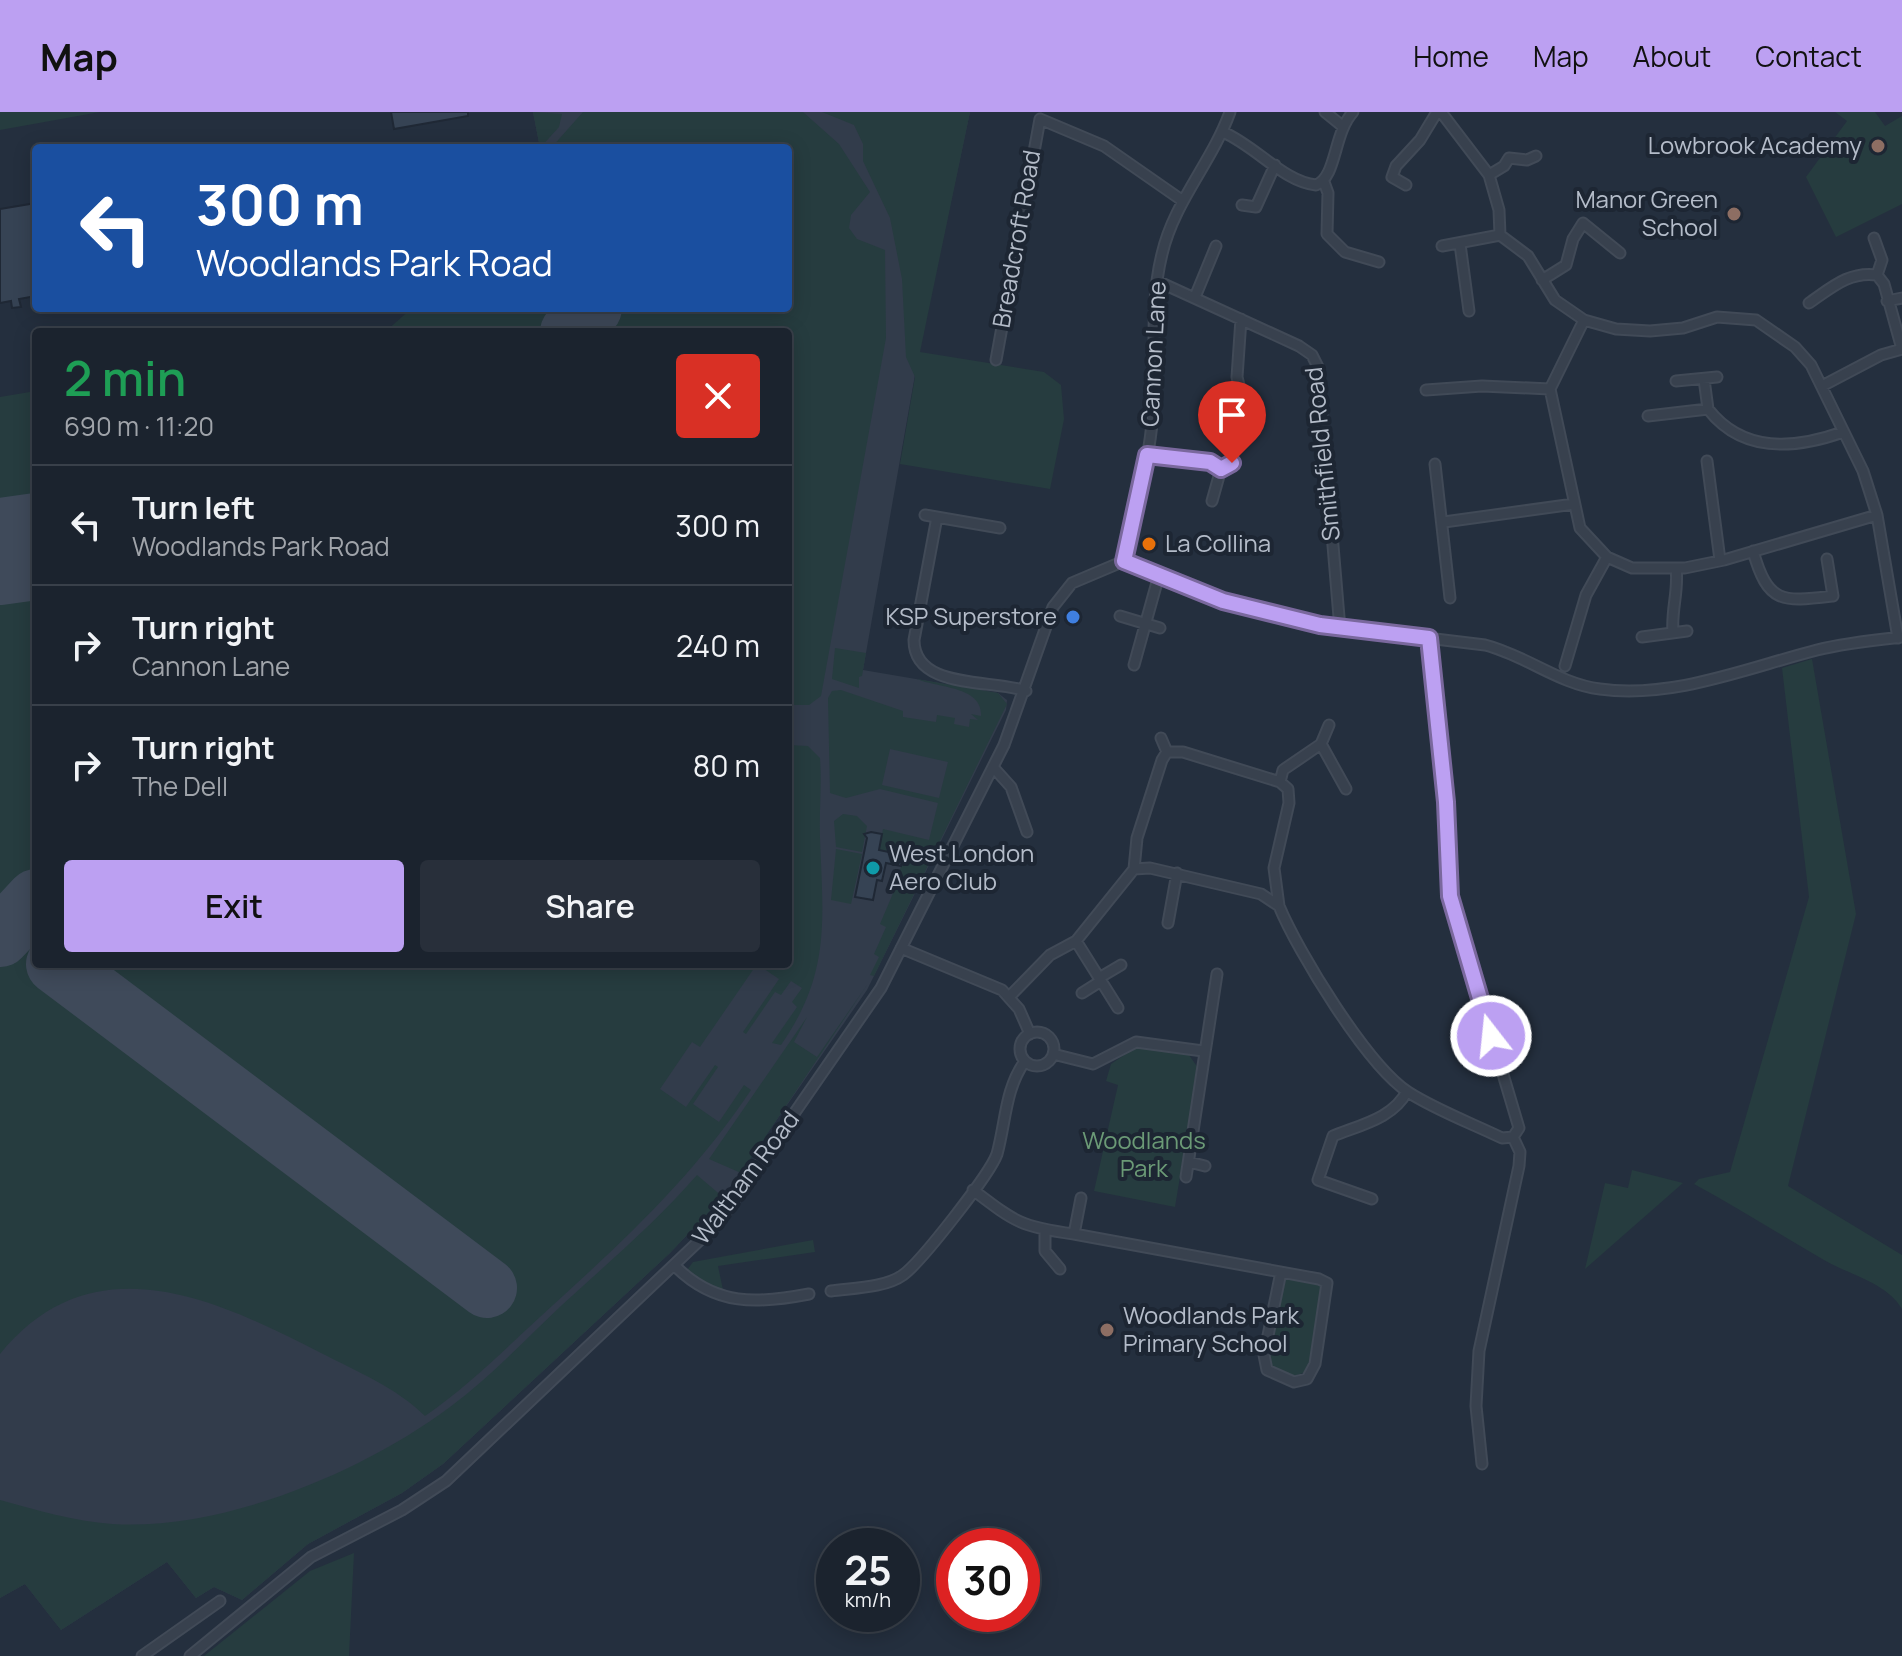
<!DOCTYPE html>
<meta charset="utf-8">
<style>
:root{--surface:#1b232e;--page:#282f3a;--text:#f1f3f6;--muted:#a0a4aa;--line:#39404a;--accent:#bca0f2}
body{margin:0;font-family:Manrope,sans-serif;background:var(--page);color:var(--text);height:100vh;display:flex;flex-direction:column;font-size:30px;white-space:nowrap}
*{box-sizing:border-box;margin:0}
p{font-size:26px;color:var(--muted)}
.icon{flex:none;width:44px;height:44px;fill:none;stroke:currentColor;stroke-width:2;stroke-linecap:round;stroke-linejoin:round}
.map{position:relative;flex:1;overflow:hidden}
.side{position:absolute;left:32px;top:216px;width:760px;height:640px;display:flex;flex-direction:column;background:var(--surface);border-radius:8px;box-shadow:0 4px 20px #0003,0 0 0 2px var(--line)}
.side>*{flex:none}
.hud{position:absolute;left:32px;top:32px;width:760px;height:168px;border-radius:8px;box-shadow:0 4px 20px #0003,0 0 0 2px var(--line);background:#1a4fa0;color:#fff;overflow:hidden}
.speed{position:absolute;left:816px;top:1416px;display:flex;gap:16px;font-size:40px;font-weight:700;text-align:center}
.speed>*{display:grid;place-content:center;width:104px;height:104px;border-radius:50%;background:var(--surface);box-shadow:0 4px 20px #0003,0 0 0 2px var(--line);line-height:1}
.speed small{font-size:20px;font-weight:400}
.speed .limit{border:12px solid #d22;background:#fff;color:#111}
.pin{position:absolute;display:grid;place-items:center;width:68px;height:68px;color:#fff;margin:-82px -34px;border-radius:50% 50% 50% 0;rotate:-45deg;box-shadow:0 0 8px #0007}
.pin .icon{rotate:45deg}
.me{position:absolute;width:88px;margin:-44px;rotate:344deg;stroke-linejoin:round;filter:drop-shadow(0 0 6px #0008)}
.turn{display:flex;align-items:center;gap:28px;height:168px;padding:0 32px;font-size:36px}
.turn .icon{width:104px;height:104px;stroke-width:2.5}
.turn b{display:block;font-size:56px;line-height:68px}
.round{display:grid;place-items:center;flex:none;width:84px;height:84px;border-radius:8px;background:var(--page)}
.overview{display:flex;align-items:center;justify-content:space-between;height:136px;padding:0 32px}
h1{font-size:48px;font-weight:600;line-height:60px;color:#1e9e55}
.primary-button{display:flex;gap:16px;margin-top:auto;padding:16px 32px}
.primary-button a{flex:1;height:92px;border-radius:8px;background:var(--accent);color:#111;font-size:32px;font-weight:600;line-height:92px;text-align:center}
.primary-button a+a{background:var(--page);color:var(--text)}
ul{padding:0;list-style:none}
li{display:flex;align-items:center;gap:24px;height:120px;padding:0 32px;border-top:2px solid var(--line)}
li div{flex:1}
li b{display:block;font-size:30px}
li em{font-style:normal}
header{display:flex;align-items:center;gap:48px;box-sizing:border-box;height:112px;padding:0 40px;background:var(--accent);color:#111}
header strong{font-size:38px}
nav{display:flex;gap:44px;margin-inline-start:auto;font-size:28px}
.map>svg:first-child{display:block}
</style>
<header>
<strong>Map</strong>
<nav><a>Home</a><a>Map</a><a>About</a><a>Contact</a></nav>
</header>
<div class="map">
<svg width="1902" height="1544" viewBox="0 0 1902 1544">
<rect width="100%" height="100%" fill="#242f3e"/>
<path fill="#323c4b" d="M533 0H970L919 240 863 558 998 581 1007 588 1006 598 867 878 723 1085 670 1141 443 1352 402 1381 308 1432 242 1488 214 1475 196 1486 167 1450 61 1518 25 1472 0 1486V310L36 852H788V36H540Z"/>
<path fill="#263c3f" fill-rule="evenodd" d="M0 0H100L0 18Z
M533 0 562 2 559 15 540 36Z
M583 0H803L839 32 870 80 851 103 849 116 857 127 885 138 886 226 821 584 809 593H788V220H385L412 196H788V36H551Z
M822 0H970L920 240 1044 260 1061 273 1064 307 1050 377 900 352 915 265 906 245 902 167 890 106 863 49V32L854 13Z
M1835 0H1875L1885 14 1902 4V92L1836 125 1806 65 1847 9Z
M36 279V852H788V633L808 634 820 646C822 673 819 700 820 726 823 808 831 861 781 933L772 931 797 895 792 890 802 876 791 869 781 883 775 880 746 922 743 920 779 867 757 852 700 935 692 930 660 977 686 995 715 953 718 955 693 992 719 1010 744 973 751 978C690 1069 620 1132 540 1205 503 1239 467 1275 425 1304 397 1276 356 1259 321 1241 214 1186 92 1129 0 1242V285Z
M835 536 866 541 862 564 859 565V576L832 567Z
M1812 547 1856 802 1788 1074 1902 1143V1197C1887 1171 1850 1163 1824 1148 1781 1123 1738 1096 1694 1072L1699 1067 1730 1060 1809 785 1782 556Z
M917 567 998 581 1007 592 874 864 870 863 879 845 874 842 886 815 880 812 897 772 903 744 879 738 883 717 929 728 938 691 880 677 846 686 830 681 828 586 832 579 841 578 903 599V605L936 610 937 603 955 606 954 612 969 615 970 607 978 608 971 602 981 604C983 574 937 576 917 567ZM890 637 948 650 939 686 882 673Z
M843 702 857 704 867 714 862 740 836 735 834 709Z
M836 737 862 742 851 792 831 788Z
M867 873 741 1061 709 1047 807 905 794 930 817 945Z
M1136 935 1189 943 1198 956 1175 1095 1094 1079 1118 973 1106 969 1111 952Z
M1632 1058 1683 1071 1585 1157 1605 1071 1628 1076Z
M697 1063 723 1085 670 1141 443 1352 402 1381 308 1432 242 1488 214 1475 196 1486 167 1450 61 1518 25 1472 0 1486V1388C36 1398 74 1409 112 1412 223 1419 363 1360 450 1295 490 1265 526 1227 562 1193 608 1151 656 1110 697 1063Z
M813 1128 815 1140 718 1154 723 1178 711 1175 687 1158 693 1150Z
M1286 1165 1320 1171 1324 1178 1311 1252 1303 1261 1294 1264 1273 1256 1269 1246Z
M354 1441 349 1544H204L310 1459Z"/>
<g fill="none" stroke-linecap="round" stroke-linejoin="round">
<path stroke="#3f4a5a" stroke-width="60" d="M570 220 592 196
M0 416 36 411
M0 463 36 458
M0 825 36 787
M56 852 487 1176"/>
</g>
<path fill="#364354" stroke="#1f2835" stroke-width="2" d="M391 0H468V4L394 17Z
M36 91V184L19 187 21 195 12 196 11 189 0 191V97Z
M871 720 882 722 879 738 903 743 901 754 886 751 882 769 877 768 873 788 855 785 867 726 864 722Z"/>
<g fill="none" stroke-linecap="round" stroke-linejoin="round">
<g stroke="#414a57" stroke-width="13">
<path id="minor" d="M1325 0 1341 13
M1441 0 1489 63 1499 98 1500 123
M1223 20C1257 35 1284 70 1316 73 1337 65 1333 22 1353 0
M1489 63 1504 54 1509 46 1527 48 1536 44
M1324 70 1328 81 1327 122 1345 140 1379 150
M1406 73 1392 65 1396 54 1420 28 1437 0
M1242 93 1256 95 1275 53
M1500 123 1528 144 1555 188 1584 208 1616 217 1650 219 1683 216 1717 205 1756 208 1795 235 1811 253 1863 359 1877 403 1898 526
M1874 126 1882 148 1877 163
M1460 132 1469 199
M1442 134 1500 123
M1542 168 1566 153 1573 127 1583 111 1620 141
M1157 169 1299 234 1312 243 1318 255 1340 517
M1195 185 1216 134
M1887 189 1902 186
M1809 191C1831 176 1849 159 1877 163L1884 172 1902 237
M1241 207 1237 265 1241 282
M1584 208 1550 277 1580 416 1607 445 1632 456H1685L1724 448 1877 403
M996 248 1040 7 1104 34 1183 89
M1704 267 1708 297
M1676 269 1717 265
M1822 274 1881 243 1902 237
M1426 278 1482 274 1550 277
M1648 304 1708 297C1743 342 1795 337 1843 320
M1147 343 1210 350 1221 357 1212 389
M1707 349 1720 448
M1435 352 1450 486
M1221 357 1232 351
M925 403 1000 416
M937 405 914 528C914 578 992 567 1026 579
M1444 410 1574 392
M1753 439C1768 492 1782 490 1833 484L1827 447
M1124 449 1223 489 1320 513 1485 533C1525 543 1559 572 1600 577 1673 587 1747 556 1817 538 1844 531 1874 528 1902 525
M1124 449C1135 404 1147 358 1152 312 1158 255 1148 198 1162 142 1174 90 1212 50 1230 0
M1120 504 1160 516
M1673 520C1671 498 1679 478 1676 456
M1642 525 1687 519
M1134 553 1159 463
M1565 554 1586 483 1607 445
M1161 626 1167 640
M1321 632 1346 677
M993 655 1011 675 1027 720
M1280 670 1283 658 1321 632 1329 613
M1134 757 1137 726 1162 648 1167 640H1183L1280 670 1288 677 1289 691 1274 756 1279 794
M1168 811 1177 761
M1076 829 1118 896
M901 836 1002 878 1019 897 1030 922
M1099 866 1121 853
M1082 881 1101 869
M1009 885 1050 843 1076 829 1134 757 1150 756 1261 782 1279 794C1298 840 1367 953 1408 980 1436 998 1471 1011 1502 1026L1513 1025 1519 1016 1450 784 1446 690 1429 526
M1020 937a17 17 0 1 1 34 0a17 17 0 1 1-34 0Z
M1053 942 1093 952 1136 930 1203 939
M1189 1050 1205 1054
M1186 1065 1217 862
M973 1078C1015 1110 1021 1115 1074 1122L1319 1167 1327 1171 1315 1252 1307 1267 1294 1270 1267 1258 1264 1243 1281 1160
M1372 1087 1318 1068 1333 1024C1360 1013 1394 1006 1407 979
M1045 1120V1139L1060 1157
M1074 1122 1081 1086
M676 1155C716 1194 757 1192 809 1182
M831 1179C852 1176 885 1176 903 1163 921 1150 990 1062 997 1042 1006 1009 1005 977 1025 949
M1482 1352 1476 1294 1479 1239 1519 1054 1520 1040 1513 1025
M142 1544 220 1489
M190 1544 311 1445 402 1398 446 1369 719 1110 881 876 1004 633 1053 495 1072 471 1124 449"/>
</g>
<use href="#minor" stroke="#38414e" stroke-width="9"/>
</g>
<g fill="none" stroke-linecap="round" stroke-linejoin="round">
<g stroke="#7a689d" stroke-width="20">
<path id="route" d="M1232 351 1221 357 1210 350 1147 343 1124 449 1223 489 1320 513 1429 526 1446 690 1450 784 1491 924"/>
</g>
<use href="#route" stroke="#bca0f2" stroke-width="14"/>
</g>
<g fill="#8d6e63" stroke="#1d2633" stroke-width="3">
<circle cx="1878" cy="34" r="8"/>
<circle cx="1734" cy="102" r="8"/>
<circle cx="1107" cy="1218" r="8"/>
</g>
<circle fill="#e8710a" stroke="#1d2633" stroke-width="3" cx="1149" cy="432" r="8"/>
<circle fill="#3f7fe0" stroke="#1d2633" stroke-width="3" cx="1073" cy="505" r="8"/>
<circle fill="#0f9aa8" stroke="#1d2633" stroke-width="3" cx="873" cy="756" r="8"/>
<g text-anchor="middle" stroke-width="8" stroke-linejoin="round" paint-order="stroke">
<g font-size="24" fill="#b4bcc9" stroke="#1d2633" text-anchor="end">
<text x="1862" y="42">Lowbrook Academy</text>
<text x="1718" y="96">Manor Green<tspan x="1718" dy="28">School</tspan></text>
<text x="1165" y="440" text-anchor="start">La Collina</text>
<text x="1057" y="513">KSP Superstore</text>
<text x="889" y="750" text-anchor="start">West London<tspan x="889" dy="28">Aero Club</tspan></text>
<text x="1123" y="1212" text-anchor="start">Woodlands Park<tspan x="1123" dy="28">Primary School</tspan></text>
</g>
<g font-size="24" fill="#b4bcc9" stroke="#1d2633">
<text transform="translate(1017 127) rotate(-80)" y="8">Breadcroft Road</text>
<text transform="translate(1154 242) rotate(-87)" y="8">Cannon Lane</text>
<text transform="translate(1323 342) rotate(-96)" y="8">Smithfield Road</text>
<text transform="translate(746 1066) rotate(-53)" y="8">Waltham Road</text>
</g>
<g font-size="24" fill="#6b9a76" stroke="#1d2633">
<text x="1144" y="1037">Woodlands<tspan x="1144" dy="28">Park</tspan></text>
</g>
</g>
</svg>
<div class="speed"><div>25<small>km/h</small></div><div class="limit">30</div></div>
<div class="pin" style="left:1232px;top:351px;background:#d93025"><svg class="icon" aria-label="arrive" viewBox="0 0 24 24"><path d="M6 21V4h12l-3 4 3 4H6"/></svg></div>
<svg class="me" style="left:1491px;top:924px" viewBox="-20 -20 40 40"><circle r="17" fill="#bca0f2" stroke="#fff" stroke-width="3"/><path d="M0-11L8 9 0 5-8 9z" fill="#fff"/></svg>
<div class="hud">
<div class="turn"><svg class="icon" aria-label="left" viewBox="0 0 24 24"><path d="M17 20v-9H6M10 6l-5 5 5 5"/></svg><div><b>300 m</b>Woodlands Park Road</div></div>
</div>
<section class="side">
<div class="overview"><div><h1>2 min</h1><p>690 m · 11:20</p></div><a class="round" style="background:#d93025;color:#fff"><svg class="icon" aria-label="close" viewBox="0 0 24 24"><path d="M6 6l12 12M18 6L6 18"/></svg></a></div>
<ul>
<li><svg class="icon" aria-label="left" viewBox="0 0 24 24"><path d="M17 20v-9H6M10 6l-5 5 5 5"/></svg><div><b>Turn left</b><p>Woodlands Park Road</p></div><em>300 m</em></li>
<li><svg class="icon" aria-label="right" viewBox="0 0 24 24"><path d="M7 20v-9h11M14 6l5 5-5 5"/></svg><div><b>Turn right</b><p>Cannon Lane</p></div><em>240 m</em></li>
<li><svg class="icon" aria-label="right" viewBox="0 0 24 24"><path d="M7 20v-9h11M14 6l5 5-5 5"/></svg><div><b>Turn right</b><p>The Dell</p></div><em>80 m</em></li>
</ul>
<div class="primary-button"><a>Exit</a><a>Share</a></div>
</section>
</div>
